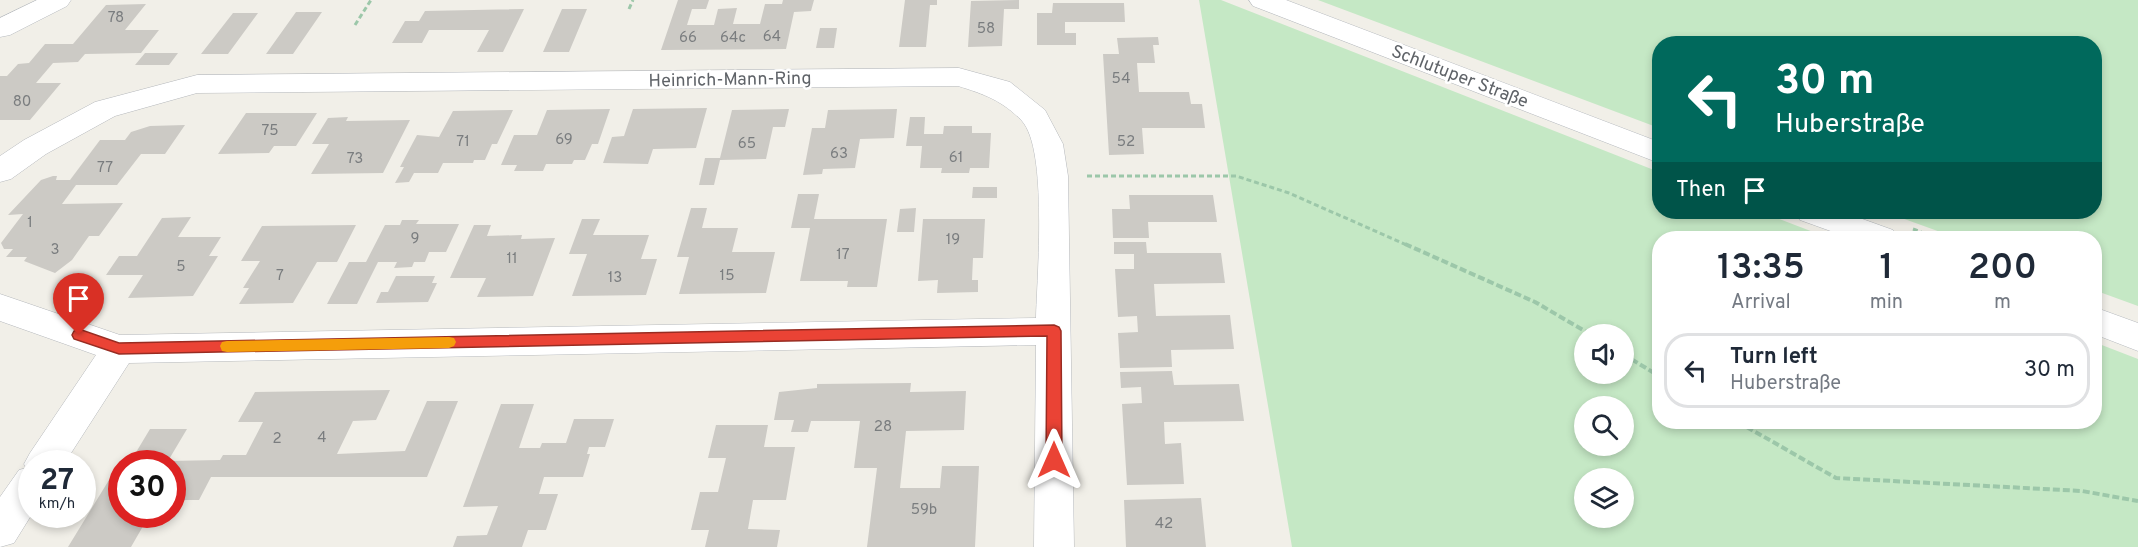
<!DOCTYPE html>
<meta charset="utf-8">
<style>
:root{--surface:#fff;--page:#f2f2f3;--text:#1f2937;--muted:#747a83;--line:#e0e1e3}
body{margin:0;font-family:Overpass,sans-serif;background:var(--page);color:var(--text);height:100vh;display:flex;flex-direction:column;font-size:22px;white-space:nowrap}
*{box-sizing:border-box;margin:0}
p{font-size:20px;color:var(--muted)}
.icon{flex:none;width:33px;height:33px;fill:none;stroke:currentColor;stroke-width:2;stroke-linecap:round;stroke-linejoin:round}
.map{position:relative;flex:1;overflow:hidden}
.details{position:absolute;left:1652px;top:231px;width:450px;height:198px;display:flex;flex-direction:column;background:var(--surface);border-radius:24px;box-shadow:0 3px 9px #0003}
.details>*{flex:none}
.guide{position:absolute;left:1652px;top:36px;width:450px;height:183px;border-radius:24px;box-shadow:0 3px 9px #0003;background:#00695c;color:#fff;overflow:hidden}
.tools{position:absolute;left:1574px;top:324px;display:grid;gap:12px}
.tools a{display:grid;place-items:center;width:60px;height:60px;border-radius:50%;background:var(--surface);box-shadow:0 3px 9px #0003;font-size:30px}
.speed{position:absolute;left:18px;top:450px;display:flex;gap:12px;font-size:30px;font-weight:700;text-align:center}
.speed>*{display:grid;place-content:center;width:78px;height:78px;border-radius:50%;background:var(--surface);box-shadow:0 3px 9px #0003;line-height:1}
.speed small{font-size:15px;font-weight:400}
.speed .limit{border:9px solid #d22;background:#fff;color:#111}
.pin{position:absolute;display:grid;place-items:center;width:51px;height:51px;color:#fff;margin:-62px -26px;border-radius:50% 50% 50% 0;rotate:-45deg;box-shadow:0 0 6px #0007}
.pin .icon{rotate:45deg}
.me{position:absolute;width:66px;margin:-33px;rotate:0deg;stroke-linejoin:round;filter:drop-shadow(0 0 4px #0008)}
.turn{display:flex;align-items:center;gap:21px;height:126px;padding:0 24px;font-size:27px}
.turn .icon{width:78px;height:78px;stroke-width:2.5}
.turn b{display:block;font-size:42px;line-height:51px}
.then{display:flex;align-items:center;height:57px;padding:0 24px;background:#0003;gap:12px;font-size:22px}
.eta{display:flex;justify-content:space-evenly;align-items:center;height:102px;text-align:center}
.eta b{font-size:36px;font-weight:600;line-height:42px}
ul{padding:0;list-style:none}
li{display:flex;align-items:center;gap:18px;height:75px;margin:0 12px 9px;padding:0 12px;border:3px solid var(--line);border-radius:24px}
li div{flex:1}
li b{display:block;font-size:22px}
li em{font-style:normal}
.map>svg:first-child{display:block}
</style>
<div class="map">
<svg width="2138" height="547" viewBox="0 0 2138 547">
<rect width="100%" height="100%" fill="#f1efe8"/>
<path fill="#c5e8c5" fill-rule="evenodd" d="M1199 0H1221L1659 172V212H1761L1829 238H1659V422H2094V342L2138 359V547H1292ZM1623 334V374H1584V334ZM1623 406V446H1584V406ZM1623 478V518H1584V478Z
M1318 0H2138V306L2094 290V238H1957L1885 212H2094V44H1659V128Z"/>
<path fill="#cccac5" d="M678 0H709L706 9H692L687 25H714L718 9 737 8 733 24H760L765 4H782L783 0H814L811 11 794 12 786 49 661 50Z
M905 0H937V5H930L926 47H899Z
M1019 0V9H1004L1002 46 968 47 971 1Z
M1053 3H1124L1125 22H1065V33H1076V45H1037V13H1052Z
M146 4 125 30H159L141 53 85 54 78 62 53 63 36 83H61L30 120H0V76H7L18 64 29 63 45 44H73L106 5Z
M524 9 503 52H477L489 30H429L422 43H392L405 21H419L425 11Z
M562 9H587L569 52H543Z
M296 12H322L293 54H266Z
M233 13H258L228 54H201Z
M820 28H837L834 48H816Z
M1158 37 1159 45H1153L1155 63H1137L1139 92H1189L1191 104H1202L1205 128H1142L1144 154 1109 155 1103 54H1119L1117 38Z
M145 53H178L169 65H135Z
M707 108 696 148 653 149 648 164 603 163 612 137 624 136 633 109Z
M610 109 598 144H592L585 160H574L572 164H546L543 171H514L517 165H501L514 135H537L547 110Z
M789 109 785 127H773L766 159 720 160 714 185H699L705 158H720L732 110Z
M897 109 894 138 860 139 855 168 823 169 822 174 803 175 812 128H825L828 110Z
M513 110 497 144H492L485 160H474L473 163H443L438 173H414L409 182 395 183 404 167H400L417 135 439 137 453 111Z
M246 113H317L296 146H274L269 153 218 154Z
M348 117 346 121 410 120 383 173 311 174 329 144H312L328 118Z
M910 117H925L924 134H943L944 126H972V133H991L989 168H970L969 173H941L942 168H920L922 146H906Z
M185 125 165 154H141L117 185H76L62 204 123 203 99 236H89L72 260 55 273 24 261 27 257H6L13 249H4L1 243 23 214 8 215 41 180 53 176H57L56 180H70L100 140H125L131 132 150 126Z
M973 187H997V198H972Z
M798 194H819L814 219H887L877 287H847L848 281H800L810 228H791Z
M1129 195H1213L1217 222H1148L1149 238H1113L1112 209H1130Z
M691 208H707L702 228H738L732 252H775L766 293 679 294 689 257H677Z
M916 208 914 232H897L900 209Z
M191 217 178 237H221L209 256H218L193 296 128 298 143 275H106L119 256H137L162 218Z
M582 219H600L593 235H649L641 259H657L646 295 572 296 587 254H569Z
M923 219H985L983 258H973L972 280H978V292L937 293 938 280 918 281Z
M402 220H419L416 224H459L446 252H429L425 262H414L412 267 394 268 397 262H378L357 304H327L349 262H366L385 225H400Z
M356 225 337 262H317L293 303 239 304 249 288H243L260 261H241L262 226Z
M474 225H491L487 236 522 235 521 239 555 238 533 296 477 297 486 278H450Z
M1114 242H1146L1147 253H1221L1225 283 1154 284 1156 316 1230 315 1234 349 1171 350 1172 367 1120 368 1118 333 1138 332 1137 316 1118 317 1117 302 1115 269H1134V254H1114Z
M396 276H435L432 283H437L428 302 376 303 381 292H388Z
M1172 371 1174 385 1239 384 1244 421 1164 422 1165 444 1181 443 1184 484 1127 485 1122 404 1142 403 1141 387 1121 388 1120 372Z
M911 383 910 392 966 391 964 430 906 431 900 488H940L942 466H979L975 547H867L877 468H854L860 421H811L808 432H791L794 420H774L779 392 817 388V384Z
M390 390 376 420 353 421 337 454 405 451 427 401H458L427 477H211L199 500H172V464H129L150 429H187L168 461 220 460 223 455H246L263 422H238L255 392Z
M501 404H534L519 448H540L542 443H566L574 419H614L605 447H589L587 454H590L583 477H544L539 494H558L546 530H528L522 547H453L457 536 487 535 498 506 463 507Z
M716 425H768L764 447H795L786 500H753L748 529 780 530 777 547H705L709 530H691L700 492H718L726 458H708Z
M120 462 122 514H150L131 547H68Z
M1201 498 1206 547H1126L1124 500Z"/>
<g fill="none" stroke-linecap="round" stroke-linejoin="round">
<g stroke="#b5b8bc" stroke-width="1">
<path id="street" d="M959 68 1010 82 1045 110 1063 144 1068 176 1074 547H1034L1036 345 129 363 64 464H32V514L14 543 0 547V497L19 470 26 468 24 464 30 453 96 355 0 321V294L120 335 1036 318C1037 277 1048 150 1022 121 1003 101 984 94 958 86L197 93 115 116 46 154 11 179 0 182V156L24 140 95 102 197 75Z"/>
</g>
<g stroke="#b6babf" stroke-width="1">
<path id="secondary" d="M37 0H71L67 6 10 35 0 37V18Z
M1249 0H1286L1659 142V163L1253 6Z
M1796 212H1843L1893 230 1898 238H1850L1800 220Z
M2094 307 2138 323V351L2094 334Z"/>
</g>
<path stroke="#9cc7a9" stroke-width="3" stroke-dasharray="5 3" stroke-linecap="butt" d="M629 9 633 0
M355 25 371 0
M1087 176H1236L1289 193 1409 246
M1913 229 1937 238"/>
<path stroke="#9cc7a9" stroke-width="4" stroke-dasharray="7 3" stroke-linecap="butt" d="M1405 244 1535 302 1590 334
M1623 354 1659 376
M1738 422 1836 478 2082 491 2138 501"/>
<use href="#street" fill="#fff" fill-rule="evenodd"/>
<use href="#secondary" fill="#fff" fill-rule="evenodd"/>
</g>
<path fill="#ea4335" stroke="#982c22" stroke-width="1.5" d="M1054 325 1059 327 1061 331 1062 460 1059 465 1054 467 1048 465 1046 460 1047 336 119 354 74 339 72 335 74 331 79 329 119 343Z"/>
<path fill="#f59e0b" d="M449 337 454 338 456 342 454 346 449 348 227 352 222 351 220 346 222 342 227 341Z"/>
<g text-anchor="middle" stroke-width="5" stroke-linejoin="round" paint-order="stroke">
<g font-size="15" fill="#7a7d7f">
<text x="116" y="22">78</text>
<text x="986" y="33">58</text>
<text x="772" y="41">64</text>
<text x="688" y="42">66</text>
<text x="733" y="42">64c</text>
<text x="1121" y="83">54</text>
<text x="22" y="106">80</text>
<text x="270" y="135">75</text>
<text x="564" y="144">69</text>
<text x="463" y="146">71</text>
<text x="1126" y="146">52</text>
<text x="747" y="148">65</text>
<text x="839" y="158">63</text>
<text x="956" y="162">61</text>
<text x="355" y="163">73</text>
<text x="105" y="172">77</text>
<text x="30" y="227">1</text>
<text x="415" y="243">9</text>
<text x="953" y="244">19</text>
<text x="55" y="254">3</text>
<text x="843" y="259">17</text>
<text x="512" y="263">11</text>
<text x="181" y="271">5</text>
<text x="280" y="280">7</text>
<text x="727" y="280">15</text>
<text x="615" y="282">13</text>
<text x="883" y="431">28</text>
<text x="322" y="442">4</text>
<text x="277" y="443">2</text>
<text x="924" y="514">59b</text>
<text x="1164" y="528">42</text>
</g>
<g font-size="18" fill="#5f6368" stroke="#fff">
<text transform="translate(1460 76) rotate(21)" y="6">Schlutuper Straße</text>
<text transform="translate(730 79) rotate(-1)" y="6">Heinrich-Mann-Ring</text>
</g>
</g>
</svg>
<div class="tools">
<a><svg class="icon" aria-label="sound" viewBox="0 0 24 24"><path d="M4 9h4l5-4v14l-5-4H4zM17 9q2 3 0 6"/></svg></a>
<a><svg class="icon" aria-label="search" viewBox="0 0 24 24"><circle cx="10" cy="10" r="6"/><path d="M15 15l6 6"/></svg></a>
<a><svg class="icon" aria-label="layers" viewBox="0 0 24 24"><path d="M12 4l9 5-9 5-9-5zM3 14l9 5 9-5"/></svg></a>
</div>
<div class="speed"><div>27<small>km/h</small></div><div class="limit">30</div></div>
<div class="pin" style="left:79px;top:335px;background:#d93025"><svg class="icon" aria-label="arrive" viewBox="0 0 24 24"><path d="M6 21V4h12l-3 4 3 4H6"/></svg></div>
<svg class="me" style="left:1054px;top:460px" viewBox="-20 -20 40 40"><path d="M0-17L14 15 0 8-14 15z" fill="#ea4335" stroke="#fff" stroke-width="4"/></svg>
<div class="guide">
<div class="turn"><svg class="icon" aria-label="left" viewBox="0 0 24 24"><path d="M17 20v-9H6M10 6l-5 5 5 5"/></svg><div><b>30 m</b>Huberstraße</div></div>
<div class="then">Then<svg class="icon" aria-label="arrive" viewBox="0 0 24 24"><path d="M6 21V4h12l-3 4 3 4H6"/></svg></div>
</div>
<section class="details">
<div class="eta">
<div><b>13:35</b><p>Arrival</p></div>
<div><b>1</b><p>min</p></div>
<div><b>200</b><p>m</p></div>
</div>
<ul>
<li><svg class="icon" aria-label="left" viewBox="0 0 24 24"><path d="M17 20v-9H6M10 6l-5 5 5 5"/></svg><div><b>Turn left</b><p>Huberstraße</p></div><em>30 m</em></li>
</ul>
</section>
</div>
